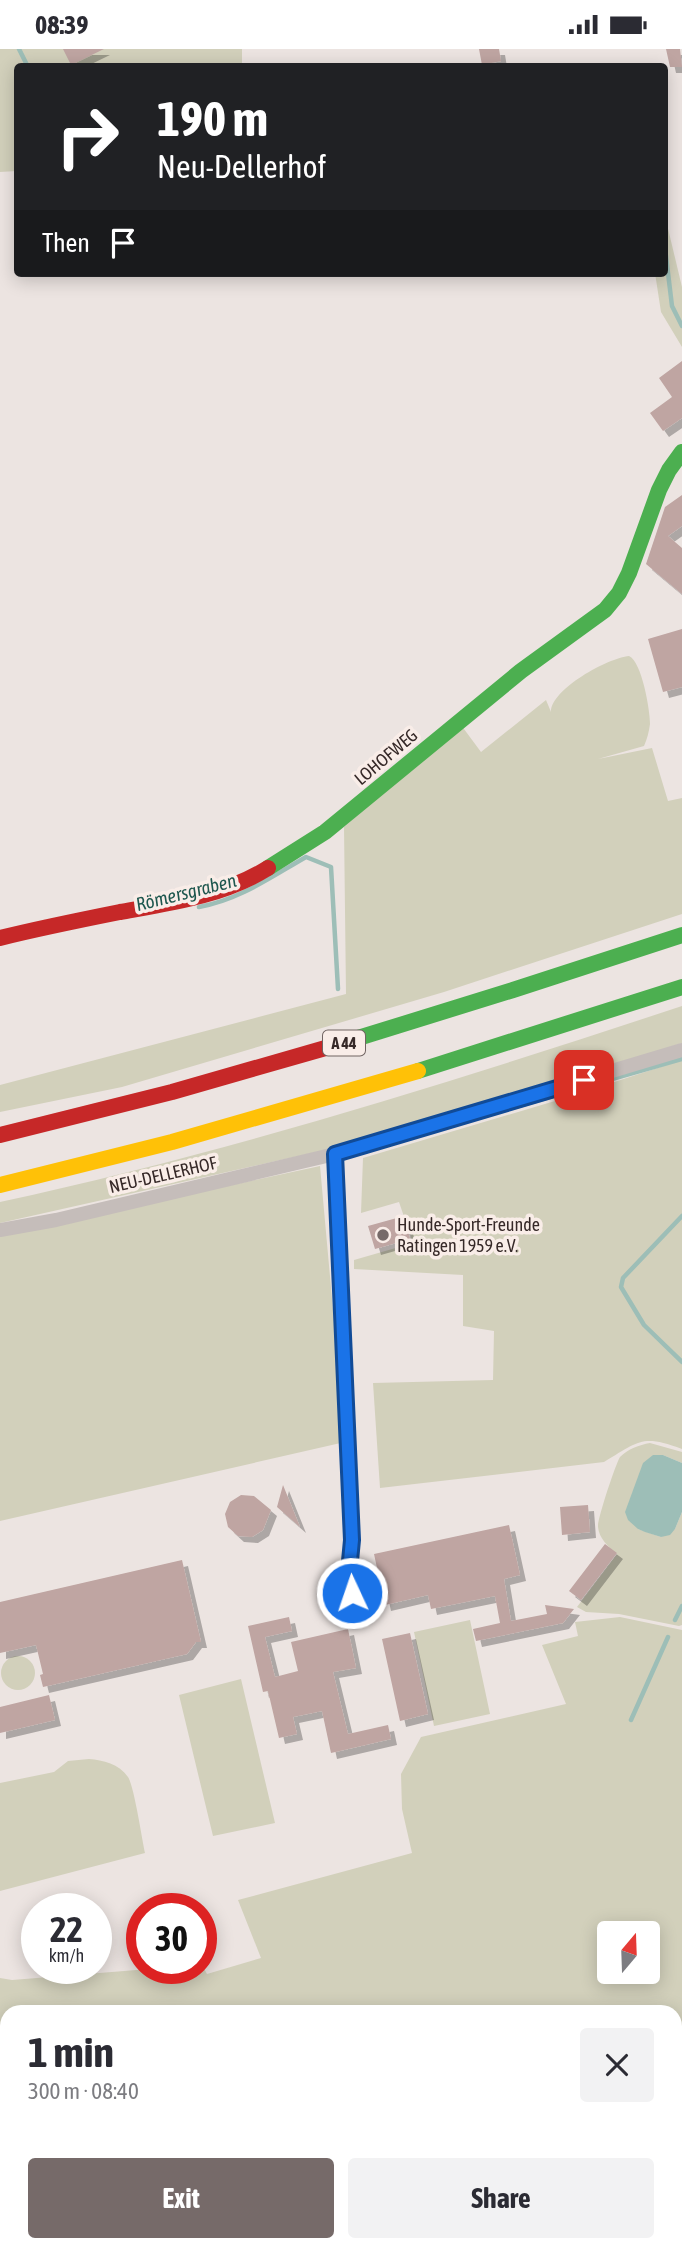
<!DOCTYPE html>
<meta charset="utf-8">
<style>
:root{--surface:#fff;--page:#f2f2f3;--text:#2b2b33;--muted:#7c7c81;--accent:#766a69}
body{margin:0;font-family:"Asap Condensed",sans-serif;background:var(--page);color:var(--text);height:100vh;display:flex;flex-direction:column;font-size:26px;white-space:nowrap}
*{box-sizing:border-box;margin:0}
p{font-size:23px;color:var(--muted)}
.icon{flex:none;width:38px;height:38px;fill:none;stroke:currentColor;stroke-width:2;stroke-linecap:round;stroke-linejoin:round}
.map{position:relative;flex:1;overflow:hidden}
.sheet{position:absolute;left:0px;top:1956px;width:682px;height:247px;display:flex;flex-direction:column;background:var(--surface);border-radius:21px 21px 0 0;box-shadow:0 4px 18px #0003}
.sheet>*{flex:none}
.banner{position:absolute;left:14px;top:14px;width:654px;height:214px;border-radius:7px;box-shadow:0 4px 18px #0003;background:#202124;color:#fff;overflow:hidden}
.needle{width:46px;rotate:19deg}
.fabs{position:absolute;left:597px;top:1872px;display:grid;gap:14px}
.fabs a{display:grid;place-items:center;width:63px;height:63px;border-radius:7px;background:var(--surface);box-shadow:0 4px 18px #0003;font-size:35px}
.speed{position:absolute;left:21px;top:1844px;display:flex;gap:14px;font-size:35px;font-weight:700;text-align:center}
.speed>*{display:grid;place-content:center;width:91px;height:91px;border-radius:50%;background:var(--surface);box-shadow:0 4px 18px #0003;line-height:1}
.speed small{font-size:18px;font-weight:400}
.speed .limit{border:10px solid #d22;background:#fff;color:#111}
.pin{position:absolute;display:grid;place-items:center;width:60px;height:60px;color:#fff;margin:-30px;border-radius:14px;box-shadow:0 4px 10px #0006}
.me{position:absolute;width:77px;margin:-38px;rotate:357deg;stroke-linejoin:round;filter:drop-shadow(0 0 5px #0008)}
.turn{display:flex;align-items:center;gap:24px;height:147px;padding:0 28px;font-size:32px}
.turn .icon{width:91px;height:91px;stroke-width:2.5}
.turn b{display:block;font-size:49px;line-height:60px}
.then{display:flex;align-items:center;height:66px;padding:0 28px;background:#0003;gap:14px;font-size:26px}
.round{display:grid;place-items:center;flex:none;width:74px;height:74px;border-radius:7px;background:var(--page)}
.headline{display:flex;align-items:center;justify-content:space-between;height:119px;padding:0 28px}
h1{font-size:42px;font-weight:700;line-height:52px}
.primary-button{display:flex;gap:14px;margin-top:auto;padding:14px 28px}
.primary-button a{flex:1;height:80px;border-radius:7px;background:var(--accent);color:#fff;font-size:28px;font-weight:700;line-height:80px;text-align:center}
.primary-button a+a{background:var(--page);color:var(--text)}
.status{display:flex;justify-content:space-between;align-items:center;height:49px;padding:0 35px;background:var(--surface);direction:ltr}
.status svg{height:19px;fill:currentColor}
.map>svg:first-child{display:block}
</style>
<div class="status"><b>08:39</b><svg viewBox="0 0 49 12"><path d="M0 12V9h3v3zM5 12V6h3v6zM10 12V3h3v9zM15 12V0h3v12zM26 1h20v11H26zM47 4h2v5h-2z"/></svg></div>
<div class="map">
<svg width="682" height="2203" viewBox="0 0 682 2203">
<defs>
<filter id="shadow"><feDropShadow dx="6" dy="6" stdDeviation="0" flood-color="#0004"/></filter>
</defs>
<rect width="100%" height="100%" fill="#ece4e1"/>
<path fill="#d2d0bb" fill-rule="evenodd" d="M0 0H242V17L18 18 17 122 0 123Z
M665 167 682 238V298L661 263 655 224H665Z
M629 607C642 613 650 661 650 675 649 683 647 690 644 697L598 710 652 699 668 752 682 749V865L444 943 122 1038 0 1063V1036L346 945 344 778 461 676 481 703 546 651 551 663C551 640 608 609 629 607Z
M682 957V994L633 1010 334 1099 0 1174V1153C231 1103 458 1031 682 957Z
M682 1011V1400C642 1385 639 1392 604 1413L380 1439 373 1334 493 1331 494 1282 463 1277V1226L354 1220V1211L413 1194 399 1153 361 1164 363 1109 565 1049Z
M320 1117 345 1393 0 1472V1186Z
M650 1394 682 1403V1414L663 1406H653L638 1480 661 1488 675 1480 682 1463V1576L679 1577 619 1565 586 1563 577 1558 617 1505C608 1498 599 1489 598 1478 597 1471 616 1414 620 1408 628 1400 639 1396 650 1394Z
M620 1568 682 1581V2203H0V1929L12 1931 149 1920H201L202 1916 207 1925 261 1909 238 1851 412 1804 402 1760 401 1725 421 1688 566 1655 542 1596 578 1587 575 1573ZM609 1885H648V1923H609ZM7 1964H676V2196H7Z
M470 1571 490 1665 434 1677 414 1583Z
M1 1624a17 17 0 1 1 34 0a17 17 0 1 1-34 0Z
M241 1630 275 1774 213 1787 179 1646Z
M89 1710C103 1711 119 1715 128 1728 134 1737 142 1790 145 1804L0 1842V1734L54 1723 68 1712Z"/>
<path fill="#9dbeb7" d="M653 1406H663L682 1414V1463L675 1480 670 1486 661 1488 645 1483 638 1480 628 1471 625 1463 643 1414Z"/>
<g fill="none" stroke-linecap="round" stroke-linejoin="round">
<path stroke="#9dbeb7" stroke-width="4.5" d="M19 0 28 18
M665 199 672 257 682 277
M199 858C239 851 271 828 306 808L331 818 338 940
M515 1058 682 1010
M682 1167 623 1229 621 1238 644 1276 682 1313
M675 1571 682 1557
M631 1671 668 1588"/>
</g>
<path fill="#bfa5a2" filter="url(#shadow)" d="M63 0H104L71 16Z
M479 0H499L501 12 482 16Z
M666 0H680L682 18H670Z
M682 312V369L663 382 650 364 672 348 659 329Z
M682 446V477L668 487 682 499V545L646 515 665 458Z
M682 580V638L663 643 648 590Z
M404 1167 410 1190 375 1200 368 1177Z
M283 1436 300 1478 277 1458Z
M241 1446 254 1447 271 1461 263 1481 252 1488 238 1487 228 1478 225 1465 230 1453Z
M588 1456 590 1483 562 1486 560 1458Z
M509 1476 520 1526 504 1530 511 1572 547 1565 545 1556 574 1560 563 1574 476 1592 473 1580 500 1574 495 1547 431 1560 428 1546 385 1556 374 1505Z
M605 1495 617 1504 581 1551 569 1542Z
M182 1511 201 1593H196L187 1605 43 1638 40 1626 43 1625 36 1596 0 1604V1553Z
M289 1568 292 1582 265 1588 275 1628 298 1622 291 1593 348 1580 356 1619 333 1623 348 1685 388 1676 391 1690 331 1704 322 1662 293 1668 297 1685 279 1689 268 1642 263 1643 248 1577Z
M410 1584 428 1665 400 1672 382 1590Z
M49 1646 55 1671 0 1684V1658Z"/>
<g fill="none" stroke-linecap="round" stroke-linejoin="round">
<path stroke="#c5bdba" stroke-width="14" d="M335 1105 352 1491 350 1512 352 1544
M0 1181 56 1171 335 1105 682 1001"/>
<path stroke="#4caf50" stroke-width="16" d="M268 819 325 783 521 622 605 561 619 544 629 524 659 441 669 421 682 403
M329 998 513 941 682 886
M418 1022 682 938"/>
<path stroke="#ffc107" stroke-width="16" d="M0 1136 172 1093 418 1022"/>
<path stroke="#c62828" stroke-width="16" d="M0 889C40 879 80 871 120 863 171 854 223 847 268 819
M0 1086 172 1043 329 998"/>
</g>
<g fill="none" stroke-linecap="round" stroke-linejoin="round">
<g stroke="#114b97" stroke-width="18">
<path id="route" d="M352 1544 350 1512 352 1491 335 1105 584 1031"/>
</g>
<use href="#route" stroke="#1a73e8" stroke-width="12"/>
</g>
<circle fill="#766a69" stroke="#f9ede8" stroke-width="2.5" cx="383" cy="1186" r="7"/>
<g text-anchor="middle" stroke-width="7" stroke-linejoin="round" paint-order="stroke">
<rect fill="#f9ede8" stroke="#706462" stroke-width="2" x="323" y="981.5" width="42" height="25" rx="5"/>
<g font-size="16" font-weight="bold" fill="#362928">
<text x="344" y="1000">A 44</text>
</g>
<g font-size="18" fill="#362928" stroke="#f9ede8">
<text transform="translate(386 708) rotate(-40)" y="6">LOHOFWEG</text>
<text transform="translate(163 1126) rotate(-13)" y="6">NEU-DELLERHOF</text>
</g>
<g font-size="18" fill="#362928" stroke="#f9ede8" text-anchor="start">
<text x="397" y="1182">Hunde-Sport-Freunde<tspan x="397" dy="21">Ratingen 1959 e.V.</tspan></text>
</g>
<g font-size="19" font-style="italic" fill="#1e574e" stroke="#f9ede8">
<text transform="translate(186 843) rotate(-14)" y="7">Römersgraben</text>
</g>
</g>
</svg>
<div class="fabs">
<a><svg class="needle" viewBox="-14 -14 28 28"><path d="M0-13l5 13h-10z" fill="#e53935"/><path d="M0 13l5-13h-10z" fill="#7c7c81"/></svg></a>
</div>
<div class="speed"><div>22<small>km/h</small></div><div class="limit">30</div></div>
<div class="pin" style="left:584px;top:1031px;background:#d93025"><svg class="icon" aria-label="arrive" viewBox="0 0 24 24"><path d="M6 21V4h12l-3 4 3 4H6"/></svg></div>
<svg class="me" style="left:352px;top:1544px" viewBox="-20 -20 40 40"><circle r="17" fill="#1a73e8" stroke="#fff" stroke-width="3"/><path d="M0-11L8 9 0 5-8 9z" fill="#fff"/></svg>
<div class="banner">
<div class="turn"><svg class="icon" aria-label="right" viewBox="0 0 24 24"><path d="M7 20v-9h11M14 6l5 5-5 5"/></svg><div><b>190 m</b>Neu-Dellerhof</div></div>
<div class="then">Then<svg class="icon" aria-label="arrive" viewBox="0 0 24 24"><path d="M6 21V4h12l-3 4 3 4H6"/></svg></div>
</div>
<section class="sheet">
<div class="headline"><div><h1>1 min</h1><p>300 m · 08:40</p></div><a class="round"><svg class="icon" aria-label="close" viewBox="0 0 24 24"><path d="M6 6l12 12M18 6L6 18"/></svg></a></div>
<div class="primary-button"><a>Exit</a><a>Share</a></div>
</section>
</div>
